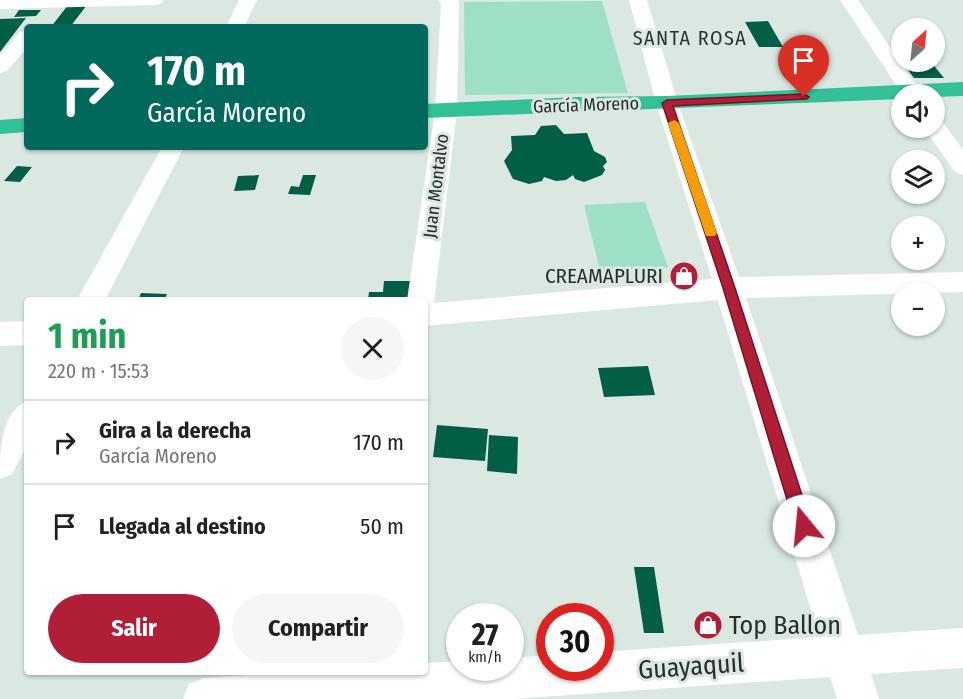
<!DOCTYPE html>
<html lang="es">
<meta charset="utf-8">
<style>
:root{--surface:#fff;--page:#f6f6f6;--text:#202124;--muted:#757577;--line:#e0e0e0;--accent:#b11e38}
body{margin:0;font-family:"Fira Sans Condensed",sans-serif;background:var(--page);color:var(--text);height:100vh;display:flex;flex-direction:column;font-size:22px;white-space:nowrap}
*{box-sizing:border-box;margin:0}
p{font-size:20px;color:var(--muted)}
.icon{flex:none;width:33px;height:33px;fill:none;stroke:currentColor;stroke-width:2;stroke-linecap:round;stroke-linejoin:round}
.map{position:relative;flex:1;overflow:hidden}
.details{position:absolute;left:24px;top:297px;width:404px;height:378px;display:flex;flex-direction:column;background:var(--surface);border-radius:6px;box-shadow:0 2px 4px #0004}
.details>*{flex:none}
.hud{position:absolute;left:24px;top:24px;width:404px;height:126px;border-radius:6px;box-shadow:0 2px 4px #0004;background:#00695c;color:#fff;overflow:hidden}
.needle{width:39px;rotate:27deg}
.tools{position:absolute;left:891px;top:18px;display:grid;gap:12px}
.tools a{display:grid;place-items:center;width:54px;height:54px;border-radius:50%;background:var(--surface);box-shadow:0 2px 4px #0004;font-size:30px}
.speed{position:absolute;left:446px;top:603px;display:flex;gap:12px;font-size:30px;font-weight:700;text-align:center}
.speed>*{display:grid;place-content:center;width:78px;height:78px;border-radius:50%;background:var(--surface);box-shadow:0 2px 4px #0004;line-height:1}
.speed small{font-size:15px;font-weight:400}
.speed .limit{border:9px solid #d22;background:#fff;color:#111}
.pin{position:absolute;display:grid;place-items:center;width:51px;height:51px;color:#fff;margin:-62px -26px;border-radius:50% 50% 50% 0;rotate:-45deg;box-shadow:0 0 6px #0007}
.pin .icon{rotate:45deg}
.me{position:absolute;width:66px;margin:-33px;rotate:343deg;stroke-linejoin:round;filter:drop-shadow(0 0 4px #0008)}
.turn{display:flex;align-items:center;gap:21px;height:126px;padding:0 24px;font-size:27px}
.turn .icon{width:78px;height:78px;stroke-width:2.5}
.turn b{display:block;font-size:42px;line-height:51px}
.round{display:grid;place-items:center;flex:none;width:63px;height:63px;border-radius:32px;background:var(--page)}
.headline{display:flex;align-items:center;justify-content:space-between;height:102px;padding:0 24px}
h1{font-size:36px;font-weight:700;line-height:45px;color:#1e9e55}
.primary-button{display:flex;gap:12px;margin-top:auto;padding:12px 24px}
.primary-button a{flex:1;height:69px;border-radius:36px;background:var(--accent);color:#fff;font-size:24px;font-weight:700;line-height:69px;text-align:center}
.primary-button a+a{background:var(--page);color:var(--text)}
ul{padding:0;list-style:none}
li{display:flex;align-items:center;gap:18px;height:84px;padding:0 24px;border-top:2px solid var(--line)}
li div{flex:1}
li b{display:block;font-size:22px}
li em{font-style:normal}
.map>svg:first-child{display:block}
</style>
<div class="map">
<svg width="963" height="699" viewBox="0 0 963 699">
<rect width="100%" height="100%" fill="#dbe8e2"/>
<path fill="#9de0c6" d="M602 1 628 93 465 95 464 2Z
M645 202 668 267 600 270 584 205Z"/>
<path fill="#035e46" d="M68 5H87L70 27H51Z
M19 10H41L36 16 14 17Z
M26 18 0 52V19Z
M768 21 783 47H759L745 22Z
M902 62H931L944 78H914Z
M556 125 564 134 587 133 594 151 605 157 607 162 603 166 605 170 602 175 584 182 575 179 573 175 566 180 556 181 544 177 542 181 529 184 513 179 504 161 512 150 511 136 535 135 541 126Z
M17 166 32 167 20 182 4 181Z
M259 175 255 190 234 191 238 176Z
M303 175H316L310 195 288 194 291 186 299 187Z
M384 281H417L416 300H368L369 292H383Z
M141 293 167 294 164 300H138Z
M648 366 655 395 604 397 598 368Z
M437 425 488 429 485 461 433 457Z
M489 435 518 437 517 474 487 471Z
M634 567H654L664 633H644Z"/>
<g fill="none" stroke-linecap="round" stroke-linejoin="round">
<path fill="#fff" fill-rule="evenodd" d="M0 0H164L161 4 155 5 0 9Z
M239 0H257L244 27H226Z
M438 0H458L459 2 457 111 434 303 712 279 656 103 629 0H647L678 103 739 277 963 272V292L746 298 858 635 963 628V668L871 674 879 699H837L830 677 512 699H183L189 684 204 678 294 672H424V663L459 661V668H510V658L549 655V668H600V652L819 637 718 300 424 326V300H407L435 111 441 4Z
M840 0H858L922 94H902Z
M27 30V48L7 71 0 73V55L20 32Z
M934 119 942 121 963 150V175L955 172 924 128H934Z
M162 147H184L105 300H77Z
M27 321V345L0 346V322Z
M27 401V446L12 474 0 479C0 450 0 413 27 401Z"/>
<path fill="#32c096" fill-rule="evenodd" d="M963 82V96L934 97V94H902V99L424 118V104L577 97 667 96Z
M27 118V132L0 134V120Z"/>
</g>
<path fill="#b11e38" stroke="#731424" stroke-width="1.5" d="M804 94 809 97 807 99 673 106 735 288 812 526 810 532 804 534 798 532 795 526 723 288 662 103 667 100Z"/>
<path fill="#f59e0b" d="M674 120 679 123 717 233 715 236H706L705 233 668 123Z"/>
<defs>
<g id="shop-disc" transform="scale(1.5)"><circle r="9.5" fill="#b11e38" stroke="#dbe8e2"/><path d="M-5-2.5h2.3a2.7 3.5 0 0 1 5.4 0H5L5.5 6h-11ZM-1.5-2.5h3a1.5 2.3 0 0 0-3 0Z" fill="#fff"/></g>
</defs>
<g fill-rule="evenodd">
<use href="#shop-disc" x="684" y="276"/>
<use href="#shop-disc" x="708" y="625"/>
</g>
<g text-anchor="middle" stroke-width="6" stroke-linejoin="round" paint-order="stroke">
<g font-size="18" fill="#282d2b" stroke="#dbe8e2">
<text transform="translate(586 105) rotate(-2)" y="6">García Moreno</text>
<text transform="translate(436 186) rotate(-83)" y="6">Juan Montalvo</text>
</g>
<g font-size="20" letter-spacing="1.5" fill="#29342f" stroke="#dbe8e2">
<text x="690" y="45">SANTA ROSA</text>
</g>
<g font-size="21" fill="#282d2b" stroke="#dbe8e2" text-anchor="end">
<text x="663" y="283">CREAMAPLURI</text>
</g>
<g font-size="26" fill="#282d2b" stroke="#dbe8e2" text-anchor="start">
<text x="729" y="634">Top Ballon</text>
</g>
<g font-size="26" fill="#282d2b" stroke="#dbe8e2">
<text transform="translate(691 666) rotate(-4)" y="9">Guayaquil</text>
</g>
</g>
</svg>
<div class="tools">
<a><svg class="needle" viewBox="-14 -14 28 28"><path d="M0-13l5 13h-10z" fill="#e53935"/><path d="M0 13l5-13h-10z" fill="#757577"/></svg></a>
<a><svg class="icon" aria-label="sound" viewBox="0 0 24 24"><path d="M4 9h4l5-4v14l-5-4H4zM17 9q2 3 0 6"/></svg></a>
<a><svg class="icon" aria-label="layers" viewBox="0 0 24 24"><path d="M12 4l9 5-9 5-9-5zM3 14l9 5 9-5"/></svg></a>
<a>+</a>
<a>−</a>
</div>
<div class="speed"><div>27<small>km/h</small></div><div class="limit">30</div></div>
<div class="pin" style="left:804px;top:97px;background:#d93025"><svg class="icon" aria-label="arrive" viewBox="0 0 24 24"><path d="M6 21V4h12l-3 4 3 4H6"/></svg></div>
<svg class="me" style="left:804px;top:526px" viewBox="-20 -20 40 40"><circle r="19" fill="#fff"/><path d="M0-13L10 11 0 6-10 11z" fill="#b11e38"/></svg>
<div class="hud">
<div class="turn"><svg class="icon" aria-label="right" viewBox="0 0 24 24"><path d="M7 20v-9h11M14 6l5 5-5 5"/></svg><div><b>170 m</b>García Moreno</div></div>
</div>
<section class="details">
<div class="headline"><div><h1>1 min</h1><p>220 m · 15:53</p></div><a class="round"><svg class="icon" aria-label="close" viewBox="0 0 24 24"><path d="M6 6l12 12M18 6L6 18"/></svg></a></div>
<ul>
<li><svg class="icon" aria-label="right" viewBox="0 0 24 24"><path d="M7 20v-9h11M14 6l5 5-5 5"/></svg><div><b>Gira a la derecha</b><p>García Moreno</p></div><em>170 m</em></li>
<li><svg class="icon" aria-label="arrive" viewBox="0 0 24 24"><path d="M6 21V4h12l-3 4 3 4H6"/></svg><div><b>Llegada al destino</b></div><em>50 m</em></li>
</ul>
<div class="primary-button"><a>Salir</a><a>Compartir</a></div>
</section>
</div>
